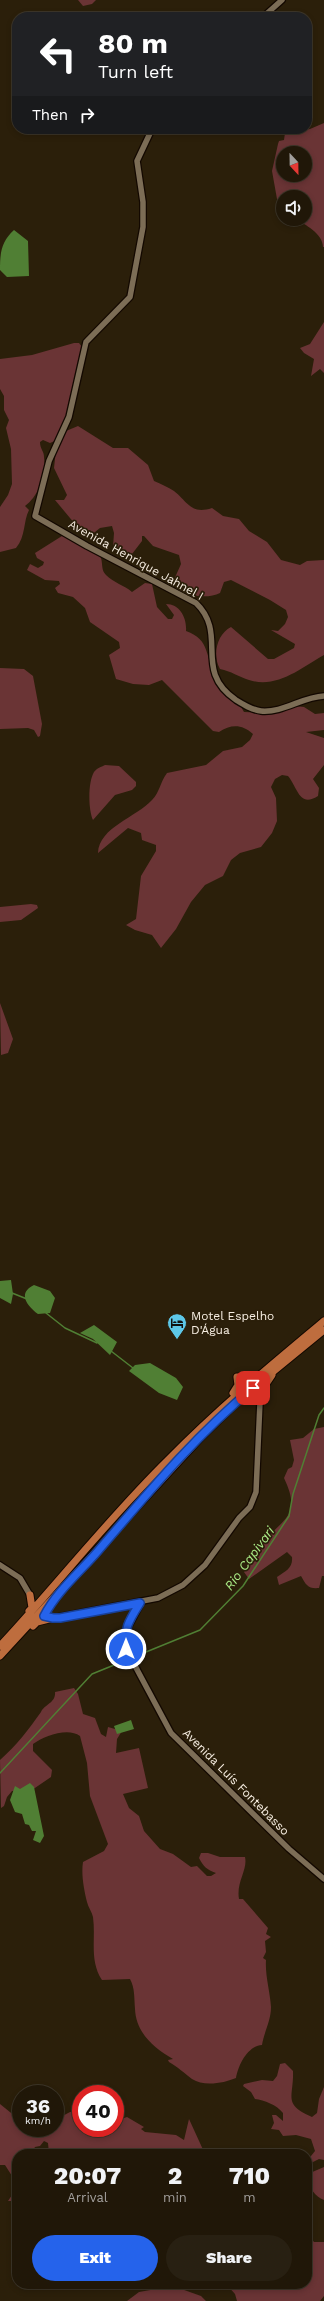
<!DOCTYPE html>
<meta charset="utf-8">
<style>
:root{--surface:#201708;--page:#282012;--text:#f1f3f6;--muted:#a29f9c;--line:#3d3629;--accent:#2563eb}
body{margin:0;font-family:"Work Sans",sans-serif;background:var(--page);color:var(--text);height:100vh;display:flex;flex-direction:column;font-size:15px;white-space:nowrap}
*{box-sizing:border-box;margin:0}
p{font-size:13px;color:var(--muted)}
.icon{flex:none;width:22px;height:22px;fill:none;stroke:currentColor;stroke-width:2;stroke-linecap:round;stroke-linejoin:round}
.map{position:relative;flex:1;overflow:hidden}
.details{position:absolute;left:12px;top:2149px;width:300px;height:140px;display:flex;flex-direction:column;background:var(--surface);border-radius:16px;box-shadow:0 2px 6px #0003,0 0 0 1px var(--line)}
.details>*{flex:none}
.top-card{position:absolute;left:12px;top:12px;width:300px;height:122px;border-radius:16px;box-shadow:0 2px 6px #0003,0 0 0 1px var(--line);background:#202124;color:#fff;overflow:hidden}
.needle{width:26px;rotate:158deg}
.tools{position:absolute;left:276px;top:146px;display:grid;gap:8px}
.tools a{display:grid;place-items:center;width:36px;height:36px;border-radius:50%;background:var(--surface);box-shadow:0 2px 6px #0003,0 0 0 1px var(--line);font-size:20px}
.speed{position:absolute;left:12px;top:2085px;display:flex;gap:8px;font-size:20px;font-weight:700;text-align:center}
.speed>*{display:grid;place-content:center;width:52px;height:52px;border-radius:50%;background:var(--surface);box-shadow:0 2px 6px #0003,0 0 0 1px var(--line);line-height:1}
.speed small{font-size:10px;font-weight:400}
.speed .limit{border:6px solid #d22;background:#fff;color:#111}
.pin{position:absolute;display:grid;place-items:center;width:34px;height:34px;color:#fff;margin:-17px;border-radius:8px;box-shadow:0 2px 6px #0006}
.me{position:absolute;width:44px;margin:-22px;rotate:0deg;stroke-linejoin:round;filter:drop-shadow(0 0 3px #0008)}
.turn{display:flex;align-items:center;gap:14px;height:84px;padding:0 20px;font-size:18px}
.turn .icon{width:52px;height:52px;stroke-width:2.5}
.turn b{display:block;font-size:28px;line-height:34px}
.then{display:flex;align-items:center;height:38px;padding:0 20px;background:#0003;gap:8px;font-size:15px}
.eta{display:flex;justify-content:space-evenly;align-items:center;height:68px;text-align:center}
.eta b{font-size:24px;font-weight:800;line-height:28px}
.primary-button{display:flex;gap:8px;margin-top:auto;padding:8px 20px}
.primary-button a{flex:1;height:46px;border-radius:24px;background:var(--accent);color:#fff;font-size:16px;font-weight:800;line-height:46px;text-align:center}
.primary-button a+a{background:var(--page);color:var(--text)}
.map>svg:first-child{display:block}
</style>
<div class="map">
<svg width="324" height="2301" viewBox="0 0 324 2301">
<rect width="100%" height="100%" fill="#2b1f0a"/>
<path fill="#6a3435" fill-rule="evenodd" d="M78 0H96L92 4 83 6Z
M324 123V247H323C323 234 305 224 295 219H305V197H283V209L277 199 272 171 278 144 279 141 284 140 285 133 310 129ZM283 153H305V175H283Z
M324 322V373L320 369 311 376 314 359 304 353 300 348 310 344Z
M74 343H79L82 347V353L65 428 66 431 78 426 113 448H128L148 465 154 481C161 484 168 487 174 491 188 502 191 515 212 508L223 516 239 519 249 531 267 542 281 560 300 565 307 561 324 560V655C301 668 277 689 249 680 239 677 231 671 220 669 212 655 217 634 231 627L268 659H274L294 648 295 644 271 630 278 631 285 624 288 617 286 610 270 600 231 580 224 582 220 593C206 600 181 596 173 582L181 564 179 555 153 546 144 536H142V541L132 554 125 557 119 555 113 547 114 533 112 526 100 528 90 536 82 535 75 524 55 500H64L67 495 54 468 57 440 50 443 43 440 40 442C40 449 44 451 44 457 46 474 39 496 25 506L29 510C23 522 26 536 16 548L0 552V507L8 495 12 484 11 449 6 428 9 420 4 410V396L0 389V359L32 355Z
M62 536C71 536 98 549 101 558 103 565 101 570 106 575 114 583 124 585 132 592L145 583 152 584 157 607 168 619H172L174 615 166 604C180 604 187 618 186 631 211 640 204 656 216 675 224 688 237 698 244 712L271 713 294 706 304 707 315 714 324 713V730L306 732 324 738V765L313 779 319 788 318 796C299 808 298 788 288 776L282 775 275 779 271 787 276 798 277 821 272 833 261 847 240 853 231 860 223 876 205 885 191 902 176 929 161 948 152 935 135 930 126 925 136 919 141 876 156 851V845L142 840 141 833 128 828 98 853C99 827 137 817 152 800 160 792 160 782 167 773L206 765 223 751 242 747 250 740 253 734C242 724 231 724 219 732L213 731 162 680 149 685 133 684 116 679 109 655 120 648 119 642 90 622 85 608 73 597 58 593 55 588 60 584 59 581 45 580 27 570 30 564 38 568 43 565 44 562 37 558 35 553Z
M0 668 24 669 33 676 42 724 40 736 38 737 34 730 28 728 0 729Z
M105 765 119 766 136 782V786L132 790 115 795 93 820C88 809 88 782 94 772 97 768 101 767 105 765Z
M31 904 37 905 38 908 21 920 0 922V907Z
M0 1003 13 1039 8 1053 1 1055Z
M324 1427V1576H322L319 1588C308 1589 306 1585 301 1576L279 1585 277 1577C286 1571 293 1568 292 1557L287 1552 249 1579 244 1572C248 1565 255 1561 259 1556 262 1552 259 1546 263 1542 286 1517 301 1514 284 1478L288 1469 292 1467 294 1460 290 1440 303 1438 314 1429Z
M74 1688 78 1694 83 1714 95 1718 101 1734 106 1737 108 1727 122 1731 117 1739 116 1753 139 1748 148 1788 123 1794 129 1808 139 1816 144 1831 160 1849 173 1854 191 1867 197 1866 207 1876H211L216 1873C207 1870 203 1866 199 1858L201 1853H208L220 1857H245C248 1870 236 1882 239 1899H243L268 1928 266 1934 271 1937 265 1941 266 1952 263 1958 266 1960C265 1976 270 1991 271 2007 271 2021 264 2032 262 2045 247 2046 238 2066 236 2078 224 2083 204 2087 192 2079 184 2073 178 2067 169 2062L168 2060 173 2059C154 2048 136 2033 135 2009 134 1998 135 1988 130 1979L102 1980C89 1960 96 1939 93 1917 92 1912 88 1907 87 1902 84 1890 81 1874 83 1862L104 1851 108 1844 90 1796 87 1763 80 1736C68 1727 44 1736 33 1744V1751L52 1770 51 1777 32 1790 12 1791 7 1797 4 1806 1 1808 0 1760C16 1746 29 1729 41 1712 45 1704 56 1703 55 1692Z
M285 2063 293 2071C294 2097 282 2104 312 2117L317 2113 319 2099 324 2087V2160L319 2159 307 2165V2161L315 2151 311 2139 296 2135 283 2136 279 2130 271 2129 274 2123 272 2115H276L283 2121V2113C277 2105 264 2100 255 2099L251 2092 243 2086 244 2084 262 2080 273 2081 277 2076 280 2064Z
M0 2104 21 2121V2128H55V2120L70 2112 81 2111V2128H115V2115L124 2118 127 2117 144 2127 141 2129 145 2132 176 2135 184 2140 189 2119 205 2154H49L48 2143 44 2141 40 2146 35 2147 31 2154H17V2201H8L14 2192 12 2176 5 2165H0Z
M324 2167V2200C313 2195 307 2186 310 2173Z
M307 2233 314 2242H324V2296L320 2301H237L235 2294 226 2284H307Z
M173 2286 201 2296 206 2301H127L139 2292Z"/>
<path fill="#507f34" d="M14 230 28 241 29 276 7 277 0 270C0 253 1 242 14 230Z
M11 1280 13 1294 11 1304 0 1298V1281Z
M34 1285 50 1291 55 1298 50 1313 38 1314C27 1306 17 1293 34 1285Z
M94 1325 117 1342 110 1355 93 1339 80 1333Z
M150 1363 176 1378 183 1387 177 1400 159 1393 129 1371 135 1365Z
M131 1720 134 1729 117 1734 114 1726Z
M30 1783 34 1787 44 1836 40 1843 33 1840 36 1831H32L29 1825 25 1824 22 1814 15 1812 10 1800 15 1786 20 1789Z"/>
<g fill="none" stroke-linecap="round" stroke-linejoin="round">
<path stroke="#507f34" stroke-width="1.5" d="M12 1293 27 1299
M46 1313 65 1328 97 1343
M111 1351 133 1368
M0 1773 92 1674 200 1630 243 1586 289 1516 293 1494 319 1415 324 1408"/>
<g stroke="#130800" stroke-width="8">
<path id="secondary" d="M263 17 282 0
M152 129 137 161 143 202V227L130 297 86 342 69 417 49 461 35 516 87 546 196 603C229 635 192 670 236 700 244 705 252 710 261 711 283 713 302 697 324 696
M0 1565 20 1578 30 1595
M141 1603 124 1635 126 1649 171 1733 289 1849 324 1879
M53 1618 158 1598 183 1585 205 1565 239 1518 250 1507 256 1492 260 1402"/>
</g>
<g stroke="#130800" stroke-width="9">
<path id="highway" d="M233 1393 238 1385 237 1377
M260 1402 264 1387 272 1375
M29 1611 32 1608 30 1595
M33 1626 37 1622 53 1618
M0 1646C57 1585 108 1519 168 1460 217 1410 270 1366 324 1321
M0 1656 201 1437 242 1397 324 1330"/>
</g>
<use href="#secondary" stroke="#7c6d56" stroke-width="5.5"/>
<use href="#highway" stroke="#be6d3e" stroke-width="7"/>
</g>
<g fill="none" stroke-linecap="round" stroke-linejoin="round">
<g stroke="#184099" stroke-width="10">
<path id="route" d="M126 1649C123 1629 130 1619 140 1603L60 1618H53L44 1616C57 1591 80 1572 98 1551 147 1494 196 1435 253 1388"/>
</g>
<use href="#route" stroke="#2563eb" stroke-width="7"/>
</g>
<defs>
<g id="hotel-pin" transform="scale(1)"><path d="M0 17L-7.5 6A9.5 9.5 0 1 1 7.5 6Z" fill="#5dc7e8" stroke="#2b1f0a"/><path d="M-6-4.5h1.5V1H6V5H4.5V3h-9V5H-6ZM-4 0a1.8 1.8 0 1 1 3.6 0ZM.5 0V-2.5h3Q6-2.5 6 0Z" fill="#111"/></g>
</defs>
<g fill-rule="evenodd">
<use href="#hotel-pin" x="177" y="1323"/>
</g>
<g text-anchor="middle" stroke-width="3.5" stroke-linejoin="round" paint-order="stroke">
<g font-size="12" fill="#f7eee2" stroke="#2b1f0a">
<text transform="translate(136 560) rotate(29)" y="4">Avenida Henrique Jahnel I</text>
<text transform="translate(236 1782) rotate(45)" y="4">Avenida Luís Fontebasso</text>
</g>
<g font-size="12" fill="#f7eee2" stroke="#2b1f0a" text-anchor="start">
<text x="191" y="1320">Motel Espelho<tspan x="191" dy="14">D'Água</tspan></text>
</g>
<g font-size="13" font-style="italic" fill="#aaeb86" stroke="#2b1f0a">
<text transform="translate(249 1558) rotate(-54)" y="5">Rio Capivari</text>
</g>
</g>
</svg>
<div class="tools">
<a><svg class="needle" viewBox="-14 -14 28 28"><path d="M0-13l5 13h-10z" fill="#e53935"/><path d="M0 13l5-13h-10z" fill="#a29f9c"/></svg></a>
<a><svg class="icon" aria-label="sound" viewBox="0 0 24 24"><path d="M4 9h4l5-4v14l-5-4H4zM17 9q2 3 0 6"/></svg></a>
</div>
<div class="speed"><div>36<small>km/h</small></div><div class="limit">40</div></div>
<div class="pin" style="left:253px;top:1388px;background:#d93025"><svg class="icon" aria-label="arrive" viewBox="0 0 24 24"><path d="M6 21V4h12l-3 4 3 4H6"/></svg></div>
<svg class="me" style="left:126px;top:1649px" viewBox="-20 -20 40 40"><circle r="17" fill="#2563eb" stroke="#fff" stroke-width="3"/><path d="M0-11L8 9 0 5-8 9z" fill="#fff"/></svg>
<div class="top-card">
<div class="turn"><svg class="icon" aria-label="left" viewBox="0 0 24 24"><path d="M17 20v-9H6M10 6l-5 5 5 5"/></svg><div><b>80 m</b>Turn left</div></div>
<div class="then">Then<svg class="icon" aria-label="right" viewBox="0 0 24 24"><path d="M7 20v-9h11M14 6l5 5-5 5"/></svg></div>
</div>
<section class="details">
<div class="eta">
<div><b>20:07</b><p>Arrival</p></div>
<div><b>2</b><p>min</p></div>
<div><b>710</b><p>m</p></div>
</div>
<div class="primary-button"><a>Exit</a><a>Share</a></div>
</section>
</div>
